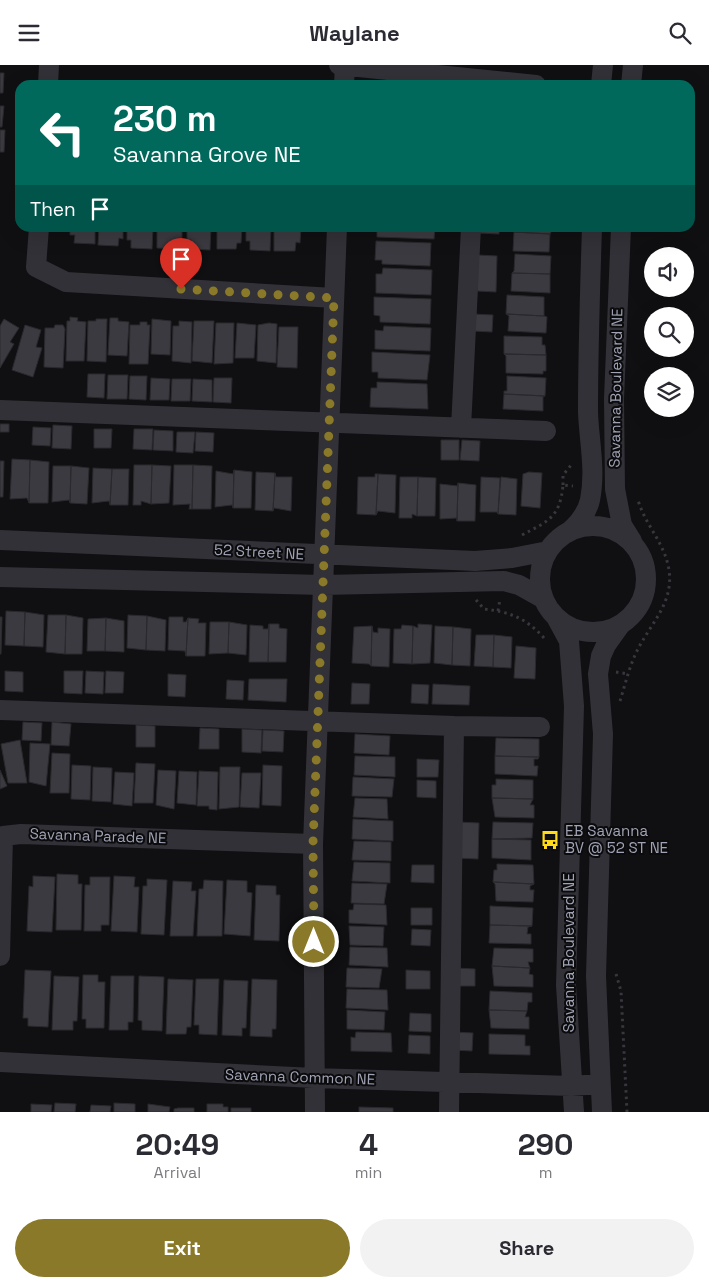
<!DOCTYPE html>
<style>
:root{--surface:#fff;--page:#f2f2f3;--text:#2b2b33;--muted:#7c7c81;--accent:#8a7928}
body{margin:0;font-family:"Space Grotesk",sans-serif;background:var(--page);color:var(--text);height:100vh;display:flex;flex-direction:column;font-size:19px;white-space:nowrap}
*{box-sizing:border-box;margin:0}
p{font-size:16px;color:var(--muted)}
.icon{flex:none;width:28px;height:28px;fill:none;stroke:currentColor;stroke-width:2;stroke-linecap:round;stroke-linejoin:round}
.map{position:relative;height:1047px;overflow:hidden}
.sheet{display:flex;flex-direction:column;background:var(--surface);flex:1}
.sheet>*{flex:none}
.guide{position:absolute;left:15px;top:15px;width:680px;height:152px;border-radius:15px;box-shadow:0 5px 20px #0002;background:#00695c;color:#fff;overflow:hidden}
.tools{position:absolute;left:644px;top:182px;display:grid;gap:10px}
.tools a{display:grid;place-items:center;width:50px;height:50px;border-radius:50%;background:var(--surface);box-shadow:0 5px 20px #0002;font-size:25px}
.pin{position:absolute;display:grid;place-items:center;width:42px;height:42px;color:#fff;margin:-51px -21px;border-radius:50% 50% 50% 0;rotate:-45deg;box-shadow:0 0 5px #0007}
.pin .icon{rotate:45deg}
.me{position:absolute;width:55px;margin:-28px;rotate:0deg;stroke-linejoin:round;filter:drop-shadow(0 0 4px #0008)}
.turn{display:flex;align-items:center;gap:18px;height:105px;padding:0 15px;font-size:22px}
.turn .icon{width:65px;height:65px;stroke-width:2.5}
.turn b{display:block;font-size:35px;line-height:42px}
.then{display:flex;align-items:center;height:48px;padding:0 15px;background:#0003;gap:10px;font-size:19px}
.eta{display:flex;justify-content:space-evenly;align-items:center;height:85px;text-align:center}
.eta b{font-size:30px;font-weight:600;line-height:35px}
.action{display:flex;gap:10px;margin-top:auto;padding:10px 15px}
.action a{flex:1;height:58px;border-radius:30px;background:var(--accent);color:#fff;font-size:20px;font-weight:600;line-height:58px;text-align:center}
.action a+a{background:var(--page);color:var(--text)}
header{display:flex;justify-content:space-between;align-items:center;height:65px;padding:0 15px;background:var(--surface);font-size:22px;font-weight:600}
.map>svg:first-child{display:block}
</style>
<header><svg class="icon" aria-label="menu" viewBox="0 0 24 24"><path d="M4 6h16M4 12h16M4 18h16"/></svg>Waylane<svg class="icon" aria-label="search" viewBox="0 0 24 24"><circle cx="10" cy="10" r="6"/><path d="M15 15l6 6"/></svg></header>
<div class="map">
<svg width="709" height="1047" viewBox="0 0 709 1047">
<rect width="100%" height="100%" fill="#101012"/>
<path fill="#3a3a40" stroke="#2a2a2e" d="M0 8H4L3 28H0Z
M0 41H4L2 62H0Z
M0 65H5L4 87H0Z
M70 162H95V179L74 178 75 170H70Z
M99 162H123V174L119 173 118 181 98 180Z
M127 162H153L152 184 131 183V175H127Z
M157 162H182V176H177V184L157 183Z
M187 162H211L210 185 191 184V175H187Z
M217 162H242L241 178H237L236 184H217Z
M246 162H271L270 186 250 185V176H246Z
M274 162H301L300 178 296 177 295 186H274Z
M377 162H435L434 174 377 172Z
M479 162H499V169L479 168Z
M516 162H552V165L550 169 514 167Z
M514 167 550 169 549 187 513 186Z
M376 176 431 178 430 201 382 199V195H375Z
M515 189 551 191 550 209 512 208 514 206Z
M478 190 497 191 496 227 477 226Z
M383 203 432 205 431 230 376 228V209H382Z
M512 208 550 209V228L511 226Z
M507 230 544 232V251L506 249Z
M374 232 431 234 430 259 380 257V251L374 250Z
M473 249 493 250 492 267 473 266Z
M506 249 544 251 547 252 546 268 508 266 509 251Z
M70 252 78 253 77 256 86 257 84 296H66L67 256H70Z
M110 253H118V256L129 257 127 291 108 290Z
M4 254 19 263 10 277 14 279 0 303V261Z
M96 254H107L106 297 87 296 88 256H96Z
M152 254 171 256 170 290 151 289Z
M179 256 192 257 191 298 172 296 173 261H179Z
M194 256H214L212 298 192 296Z
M140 257H147V260H150L148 299H129L130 260H140Z
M216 258H234L233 298 214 299Z
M237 258 256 260 254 293H235Z
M269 258 277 259 276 298 257 296 258 260Z
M25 260 41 265 36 282 42 283 33 312 12 305Z
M55 260H63L65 264 63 303 44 302 45 263H54Z
M384 261 431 263 430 286 375 284V265L383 266Z
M279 262H298L297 303 277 302Z
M504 271 542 272V280H545L546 290 504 289Z
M372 287 430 290 427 315 378 313V307H372Z
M504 289 546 290V306H543V309L506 308V291Z
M88 309H105L104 333 87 332Z
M108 310H128L127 334H107Z
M130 311H147L146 335 129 334Z
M507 311 546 313 545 331 504 329V326H507Z
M151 313 170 314 169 335H150Z
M214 313H232L231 338 213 337Z
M172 314H191L190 336H171Z
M193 314 212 315V337L192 336Z
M377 317 427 319 428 344 370 342 371 323H377Z
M504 329 545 331H543V346L503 344Z
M0 359H9V367H0Z
M53 360 72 361 71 384 52 383Z
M33 362 51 363 50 381 32 380Z
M94 364H112L111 383H94Z
M134 364H153L152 385 133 384Z
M154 365 173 366V386L153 385Z
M177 367H195L193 388 176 387Z
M196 367 214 368 213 387 195 386Z
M441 375H459V395H441Z
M462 375 480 376 479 396 460 395Z
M12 394 30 395 29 438 27 433 10 434Z
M30 395 49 397 48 438H29Z
M0 396H4L3 432H0Z
M134 400H152L151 439 141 436V440H133Z
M152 400 171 401 169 438 151 439Z
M174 400H193L192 444H189L190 439 173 440Z
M193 400 212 401 211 444H192Z
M53 401H71L70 438 69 435 52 437Z
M71 401 89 403 87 439 70 438Z
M93 403 112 404 110 440 109 436 92 438Z
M112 404H129L128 440H110Z
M234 405 252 407 251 443H233Z
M234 405 233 443 232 440 215 442 216 406 233 409Z
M256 407 275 408 273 446 255 445Z
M529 407 542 408 540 443 521 441 523 409Z
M275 408 276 412H292L291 446 274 443 273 446Z
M375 409H378L376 450 357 449 358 412H375Z
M378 409 396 410 395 448 378 446 376 450Z
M400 412H418L417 451 412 449V453H399Z
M418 412 436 413 435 451H417Z
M481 412 500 413 498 449 497 447H480Z
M501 412 517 414 516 450 498 449Z
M458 418 476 420 475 456H457Z
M458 418 457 456V453L440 454V419L458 421Z
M6 546 25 547 24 581 5 580Z
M25 547 44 550 43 582 24 581Z
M48 550H66L65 589 46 587Z
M66 550 83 553 82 589H65Z
M128 550 147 551 146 585 127 583Z
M147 551 166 555 165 586 146 585Z
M0 552H2L1 589H0Z
M169 552H183V557H186L188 553 186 591 185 586 168 585Z
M106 553 105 586H87L88 554Z
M106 553 124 556V587L105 586Z
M188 553 199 554 198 558H206L205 591H186Z
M210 557H229L228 588 209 589Z
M229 557 247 560 246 590 228 588Z
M269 559 268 597H249L250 560 263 561V564H268Z
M269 559H279V563L287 564 286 597H268Z
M418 559 432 560 430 598 412 599 413 561 418 563Z
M402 560 413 561 412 599 393 598 394 564H401Z
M372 561 373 567 378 568V563L390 564 389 602 371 601Z
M372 561 371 601 369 599 352 598 354 562Z
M435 561 453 562 452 600 434 598Z
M453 562 471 564 470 601 452 600Z
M476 570H494L493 602 474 601Z
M494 570 512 572 511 603 493 602Z
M516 581 536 583 535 614 514 613Z
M5 606 23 607V627L5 626Z
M64 606H83L82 629 64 628Z
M86 606 104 607 103 629 85 628Z
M106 606 124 607 123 628H105Z
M168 609 186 610 185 632 168 631Z
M249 614H287L286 637 248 635Z
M227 615 244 616 243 635 226 634Z
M352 618 370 619 369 639H351Z
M412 619 429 620 428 639 411 638Z
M433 619 470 621 469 640 432 639Z
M23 657 42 658 41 676 22 675Z
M52 657 71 659 69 681 51 680Z
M136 660 155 661V682H136Z
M200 663 219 664V684H199Z
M242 664 262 665 261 688 242 687Z
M263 665 284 666 283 687 262 686Z
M355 669 390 671 389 690 354 688Z
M496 673 539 674V692L495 691Z
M20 675 27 718H8L1 679Z
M30 678 50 679 46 721 29 717Z
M52 688 70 689 69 728H50Z
M355 691 395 692V712L354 710Z
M495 691 539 692 538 694H534V701H538L537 711 495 709Z
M417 694 439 695 438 712H417Z
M136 698 155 699 153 738H134Z
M72 700 91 701 90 735 71 734Z
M263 700 282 701 281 741 262 740Z
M93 702 112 703 111 737 92 736Z
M220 702H240L239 742 219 744Z
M0 705 7 721 0 724Z
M158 705 176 706 174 744 156 740Z
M179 706 197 707 196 740 177 738Z
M199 706 218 707 217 745 209 744V741H197Z
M115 707 134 708 132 741 113 739Z
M242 708H261L259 743 240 742Z
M353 712 394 714 392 732 352 731Z
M496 714 533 715V734L492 733V720H496Z
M417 715 436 716V733L417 732Z
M355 733 387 734 388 754 353 752Z
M492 733 533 734 530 740H534V753L495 752Z
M353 754 393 756V776L352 774Z
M458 757 479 758 478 794 456 793Z
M493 757 533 758 532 773 492 774Z
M492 774 531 775V795L492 793Z
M354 776 391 777V796L352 795Z
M354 797 390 798V818L352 816Z
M497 799 533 800 534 819 493 817 494 805H497Z
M412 800H434V818L411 817Z
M57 809 78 810V819H82L81 865H56Z
M33 811 55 812 52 867 27 866 29 821 33 822Z
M114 811 135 812 134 822H139L137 867 111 866Z
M90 812H110L109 860H101V866H84L85 820H90Z
M147 814 167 815 164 870 141 869 143 821H147Z
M204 815 223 816 222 871H197L199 824H203Z
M227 815 247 816V827L252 828 250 871 224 869Z
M173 816 192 817 191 826H196L193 871H170Z
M493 817 534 819 530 821V825H534L533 837 496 836 495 819Z
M352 818 387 819 384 839 351 838Z
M256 820 276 821V830H280L279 876 254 875Z
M354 839 386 840 387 860 349 858V845H353Z
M490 841 533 843 532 861 490 860Z
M411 843H432V860H411Z
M490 860 532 861 528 862 527 869H531V879L489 878Z
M349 861 384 862 383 881 350 880Z
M412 864 431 865 430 881 411 880Z
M350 882 387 883 388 902 349 900Z
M494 883 533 884V897H528L530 903 492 901Z
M492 901 530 903 529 909 533 910V922L494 921Z
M347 903 382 904 379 923 346 922Z
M455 903 475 904V921H454Z
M25 905 51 906 48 962 28 961V953H23Z
M406 905 430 906V924H406Z
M83 910H98V917H105L104 963H86V954H82Z
M54 911 79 912 77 956H73V965H52Z
M111 911H134L133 957H128V965H109Z
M139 911 164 912 162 966 142 965V956L138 955Z
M168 914 193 915 191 962H187L186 969H166Z
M196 914H219L217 970 199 969V960H194Z
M252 914 277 915 276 964H272V972L250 971Z
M224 915 248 916 246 963H242V971L222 970Z
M347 924 387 925 388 945 346 943Z
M490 926 532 928V937H528L527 946 489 945Z
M347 945 385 947 384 965 347 964Z
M489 945 527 946 525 952H529V964L491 963Z
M410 948 431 949V967L409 966Z
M356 967 391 968 392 987 351 986V972L355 973Z
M454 967 473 968 472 986 453 985Z
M489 969 525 970V981H530V990L489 989Z
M409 970 430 971V989L408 988Z
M55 1038 76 1039 75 1047H54Z
M114 1038 135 1039V1047H114Z
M31 1039 52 1040 51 1047H31Z
M148 1039 170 1042 169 1047H148Z
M207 1039H223V1042H228V1047H207Z
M91 1040 111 1041 110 1047H90Z
M359 1042 393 1043V1047H359Z
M178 1043H194V1047H174V1044Z
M231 1043H251V1047H231Z"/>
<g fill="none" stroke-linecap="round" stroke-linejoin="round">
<path stroke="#37373e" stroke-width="3" stroke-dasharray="2.5 4" stroke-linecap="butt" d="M563 420V410L572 399
M522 470C548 456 560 453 563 420L573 421
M476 535 484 544C510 547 526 553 544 573
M498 546 500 534
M616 607 628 609
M620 636C625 620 629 603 636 588 649 560 674 539 669 505 665 478 645 460 638 435
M616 909 621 926 627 1047"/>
<path stroke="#313137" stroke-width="20" d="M339 0 536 20
M48 20 49 0
M344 20 345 0
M601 20 603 0
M631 20 633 0
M39 162 36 202 66 217 334 233
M621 162 614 334 615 424 622 460 632 476
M0 345 546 366
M461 363 471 162
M540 514a53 53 0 1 1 106 0a53 53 0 1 1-106 0Z
M570 466C580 457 587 448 590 435 596 405 589 376 588 347 588 285 590 224 592 162
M0 475 475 496 512 493 548 486
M0 512 323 520 504 516 519 520 544 534
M556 552 569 576 574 641 566 920 574 1047
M0 645 454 661 540 662
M0 891 3 771 21 769 313 779
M0 997 314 1013 571 1021 600 1019
M315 1047 313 779 337 162
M449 1047 454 661
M602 1047 596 911 603 669 598 609 601 591 606 580 621 559"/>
</g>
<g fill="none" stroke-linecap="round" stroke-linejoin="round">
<path stroke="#8a7928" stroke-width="9" stroke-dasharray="0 16.2" d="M181 224 334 233 313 779 314 877"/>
</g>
<defs>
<g id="bus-bare" transform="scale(1.5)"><path d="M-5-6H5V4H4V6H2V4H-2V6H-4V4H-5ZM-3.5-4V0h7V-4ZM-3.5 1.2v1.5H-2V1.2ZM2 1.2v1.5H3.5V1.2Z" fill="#ffd91b" stroke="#0b0b0d" stroke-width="2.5" paint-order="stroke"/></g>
</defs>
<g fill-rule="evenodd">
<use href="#bus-bare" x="550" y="775"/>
</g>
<g text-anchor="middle" stroke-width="4" stroke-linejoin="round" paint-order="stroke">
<g font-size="15" fill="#a0a3b4" stroke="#0b0b0d">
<text transform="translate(616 323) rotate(-89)" y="5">Savanna Boulevard NE</text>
<text transform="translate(259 487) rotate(3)" y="5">52 Street NE</text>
<text transform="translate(98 771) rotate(2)" y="5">Savanna Parade NE</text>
<text transform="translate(569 888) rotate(-90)" y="5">Savanna Boulevard NE</text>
<text transform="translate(300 1012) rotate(2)" y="5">Savanna Common NE</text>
</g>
<g font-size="15" fill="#a0a3b4" stroke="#0b0b0d" text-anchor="start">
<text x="565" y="771">EB Savanna<tspan x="565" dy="17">BV @ 52 ST NE</tspan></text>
</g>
</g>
</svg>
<div class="tools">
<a><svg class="icon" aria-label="sound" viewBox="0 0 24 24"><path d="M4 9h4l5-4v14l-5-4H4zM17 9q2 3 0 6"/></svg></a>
<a><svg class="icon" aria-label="search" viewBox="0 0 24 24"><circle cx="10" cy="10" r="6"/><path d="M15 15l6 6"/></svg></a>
<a><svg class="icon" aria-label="layers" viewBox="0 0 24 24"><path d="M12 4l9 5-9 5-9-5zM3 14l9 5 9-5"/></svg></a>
</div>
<div class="pin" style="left:181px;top:224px;background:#d93025"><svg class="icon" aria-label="arrive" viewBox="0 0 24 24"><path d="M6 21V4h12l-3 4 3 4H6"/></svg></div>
<svg class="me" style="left:314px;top:877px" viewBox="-20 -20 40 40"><circle r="17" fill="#8a7928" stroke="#fff" stroke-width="3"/><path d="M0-11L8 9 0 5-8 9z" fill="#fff"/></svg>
<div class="guide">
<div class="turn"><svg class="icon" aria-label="left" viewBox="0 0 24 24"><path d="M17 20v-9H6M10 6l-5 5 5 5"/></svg><div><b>230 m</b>Savanna Grove NE</div></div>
<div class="then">Then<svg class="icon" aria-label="arrive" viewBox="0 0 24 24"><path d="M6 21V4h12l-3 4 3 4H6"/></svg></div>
</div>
</div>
<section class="sheet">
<div class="eta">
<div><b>20:49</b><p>Arrival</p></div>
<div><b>4</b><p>min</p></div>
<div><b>290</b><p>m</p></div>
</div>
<div class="action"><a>Exit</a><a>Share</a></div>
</section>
